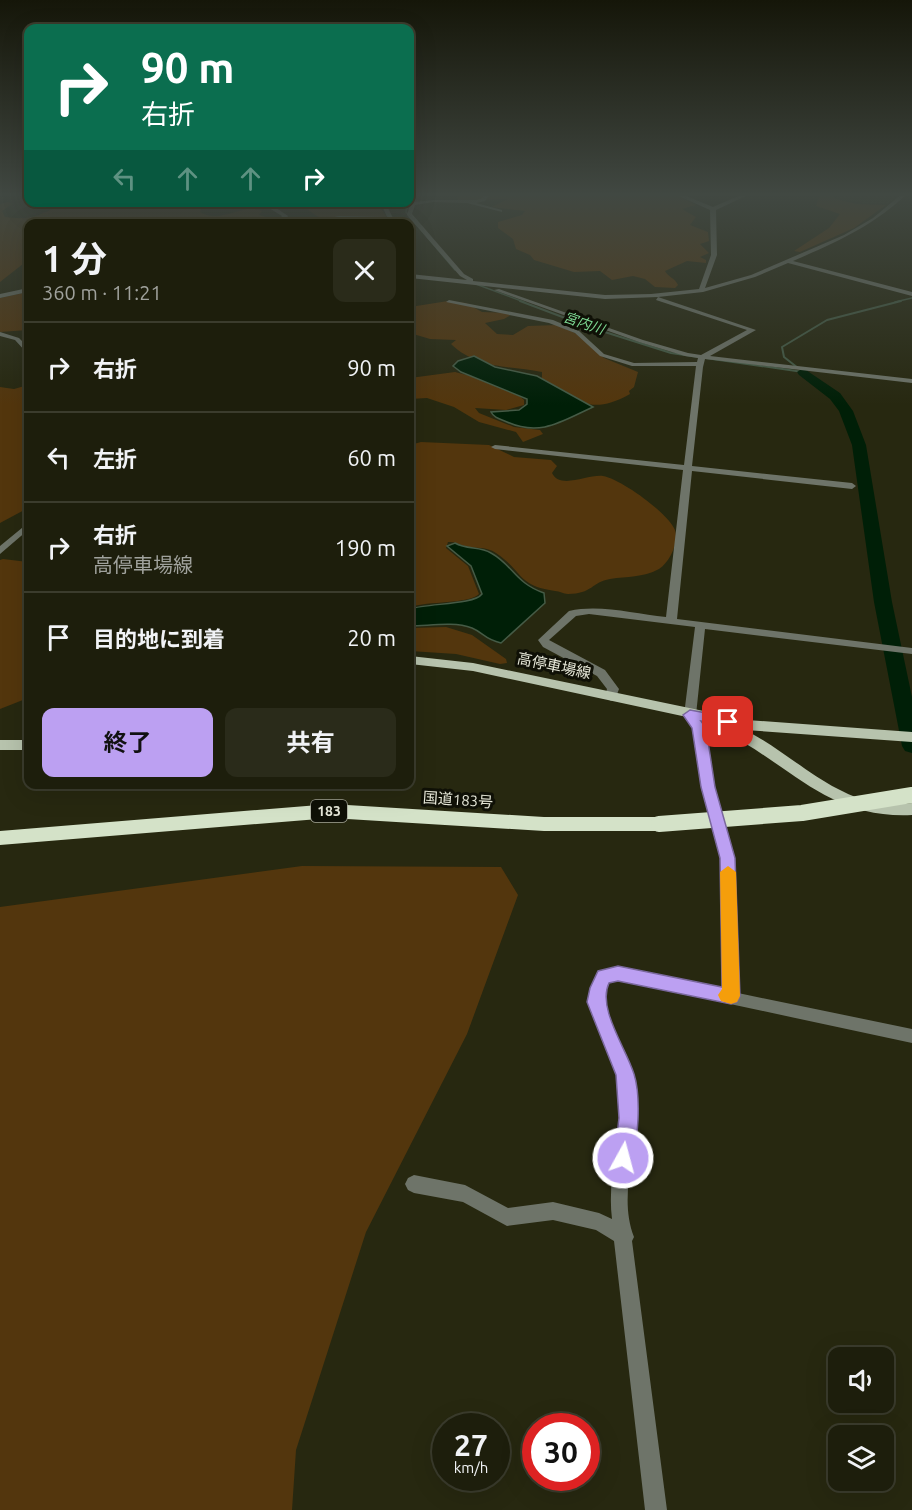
<!DOCTYPE html>
<html lang="ja">
<meta charset="utf-8">
<style>
:root{--surface:#1d1e0c;--page:#2a2b1a;--text:#f1f3f6;--muted:#a0a29d;--line:#3b3c2d;--accent:#bca0f2}
body{margin:0;font-family:Ubuntu,"Noto Sans JP",sans-serif;background:var(--page);color:var(--text);height:100vh;display:flex;flex-direction:column;font-size:22px;white-space:nowrap}
*{box-sizing:border-box;margin:0}
p{font-size:20px;color:var(--muted)}
.icon{flex:none;width:33px;height:33px;fill:none;stroke:currentColor;stroke-width:2;stroke-linecap:round;stroke-linejoin:round}
.map{position:relative;flex:1;overflow:hidden}
.side{position:absolute;left:24px;top:219px;width:390px;height:570px;display:flex;flex-direction:column;background:var(--surface);border-radius:12px;box-shadow:0 6px 24px #0002,0 0 0 2px var(--line)}
.side>*{flex:none}
.guide{position:absolute;left:24px;top:24px;width:390px;height:183px;border-radius:12px;box-shadow:0 6px 24px #0002,0 0 0 2px var(--line);background:#0b6e4f;color:#fff;overflow:hidden}
.controls{position:absolute;left:828px;top:1347px;display:grid;gap:12px}
.controls a{display:grid;place-items:center;width:66px;height:66px;border-radius:12px;background:var(--surface);box-shadow:0 6px 24px #0002,0 0 0 2px var(--line);font-size:30px}
.speed{position:absolute;left:432px;top:1413px;display:flex;gap:12px;font-size:30px;font-weight:700;text-align:center}
.speed>*{display:grid;place-content:center;width:78px;height:78px;border-radius:50%;background:var(--surface);box-shadow:0 6px 24px #0002,0 0 0 2px var(--line);line-height:1}
.speed small{font-size:15px;font-weight:400}
.speed .limit{border:9px solid #d22;background:#fff;color:#111}
.pin{position:absolute;display:grid;place-items:center;width:51px;height:51px;color:#fff;margin:-26px;border-radius:12px;box-shadow:0 3px 9px #0006}
.me{position:absolute;width:66px;margin:-33px;rotate:7deg;stroke-linejoin:round;filter:drop-shadow(0 0 4px #0008)}
.turn{display:flex;align-items:center;gap:21px;height:126px;padding:0 18px;font-size:27px}
.turn .icon{width:78px;height:78px;stroke-width:2.5}
.turn b{display:block;font-size:42px;line-height:51px}
.lanes{display:flex;align-items:center;height:57px;padding:0 18px;background:#0003;justify-content:center;gap:30px;direction:ltr}
.lanes .off{opacity:.35}
.round{display:grid;place-items:center;flex:none;width:63px;height:63px;border-radius:12px;background:var(--page)}
.overview{display:flex;align-items:center;justify-content:space-between;height:102px;padding:0 18px}
h1{font-size:36px;font-weight:700;line-height:45px}
.cta{display:flex;gap:12px;margin-top:auto;padding:12px 18px}
.cta a{flex:1;height:69px;border-radius:12px;background:var(--accent);color:#111;font-size:24px;font-weight:700;line-height:69px;text-align:center}
.cta a+a{background:var(--page);color:var(--text)}
ul{padding:0;list-style:none}
li{display:flex;align-items:center;gap:18px;height:90px;padding:0 18px;border-top:2px solid var(--line)}
li div{flex:1}
li b{display:block;font-size:22px}
li em{font-style:normal}
.map>svg:first-child{display:block}
</style>
<div class="map">
<svg width="912" height="1510" viewBox="0 0 912 1510">
<rect width="100%" height="100%" fill="#272810"/>
<path fill="#303212" d="M842 193H901L889 203H864L837 199Z"/>
<path fill="#53360d" d="M464 193 674 194 696 205 682 209 696 217 690 225 708 232 709 241 700 244 709 253 700 257 706 260V263L687 261 665 271C668 277 675 278 678 285L675 288 655 287 645 279 633 276 612 280 600 271 574 272 534 260 530 255 516 249 513 239 498 228V222L522 215 525 211 492 207 508 199 458 200 457 197Z
M811 193H834L833 198 856 204 886 205 854 228 800 252 794 251 829 228 840 214 816 206 820 195Z
M8 202 12 204 2 211 5 217C35 221 38 214 63 205V203L204 202 200 212C222 225 244 202 262 211L259 215 276 220 266 224H28V260L0 282V204Z
M316 203C339 203 377 194 387 218H320L308 210Z
M28 292V330L0 332V298Z
M448 301 466 303 482 312 514 313 504 319 485 323 497 334 513 335 528 326 557 325 577 334 604 358 638 372 634 387 629 391 630 394C591 416 576 401 542 380V372C510 366 477 369 451 344L456 340 430 339 410 333V307Z
M455 372C478 378 507 384 524 400V405L506 410 475 408 479 413 514 427 540 430 543 434 523 442 516 432 479 422 454 407 427 398 410 399V378Z
M28 385V508L0 523V387L14 389Z
M421 442 489 445 514 457 551 460 557 466 552 473C560 490 588 474 603 476 621 479 668 513 675 530 679 542 670 562 659 569 642 578 628 576 610 579 592 582 592 594 568 594 563 594 560 591 555 591 517 586 523 571 496 553 486 546 476 549 465 546 458 544 456 542 448 542L446 548 468 566 479 594C469 604 428 601 410 607V445Z
M3 559 28 562V698L0 709V560Z
M446 627 472 635 506 659 507 663 500 664 456 654 410 651V628Z
M302 866 501 867 518 895 467 1034 366 1232 296 1450 292 1510H0V907Z"/>
<path fill="#001f07" stroke="#455b46" stroke-width="1.5" d="M474 356 495 367 537 376 593 407C562 421 541 437 507 422 500 419 494 418 491 412L519 410 527 404V399L461 372 453 366 458 361Z
M455 543C467 550 480 546 491 553 513 565 515 583 544 593L545 603 501 643C484 639 484 633 472 628 453 621 429 626 410 626V609C428 603 474 605 482 594L471 566 447 546Z"/>
<g fill="none" stroke-linecap="round" stroke-linejoin="round">
<path stroke="#455b46" stroke-width="1.5" d="M410 201 418 193
M408 202 406 212 455 270
M473 283 524 302
M895 302 912 298"/>
<path stroke="#455b46" stroke-width="2" d="M520 301 589 327 671 353 803 372
M798 368 784 357 782 347 827 320 901 301"/>
<path fill="#001f07" fill-rule="evenodd" d="M803 368 840 393 853 411 866 445 892 602 912 697V753L905 751 902 746 874 602 852 445 839 411 830 399 799 375 797 372Z"/>
<path fill="#6e7469" fill-rule="evenodd" d="M486 193H491L485 201 476 203 502 210V212L467 203 433 202 415 205 412 214 464 274 473 279V281L605 295 651 294 699 289 711 255 710 210 672 193H679L713 207 745 193H752L716 210 717 255 705 288 751 275 844 235 873 218 903 193H908C873 226 837 242 793 261L912 292V296L788 263 755 277 703 292 658 297 756 330 710 356 912 379V383L705 359 703 367 692 466 852 483 856 486 852 489 692 471 677 619 912 648V654L705 629 696 715 705 728 714 787 735 858 738 993 912 1029V1043L618 980 609 982C593 1011 630 1048 634 1077 636 1090 637 1105 636 1118 635 1157 619 1199 634 1237L632 1241 667 1510H645L614 1241 596 1230 553 1220 507 1226 463 1202 414 1193 408 1190 405 1184 408 1178 414 1175 465 1185 508 1208 553 1202 599 1213 612 1219C606 1172 626 1124 618 1076 614 1053 592 1025 589 1003 587 992 594 981 599 972L618 968 723 990 721 858 702 787 693 728 684 715 695 627 589 614 576 616 549 640 605 670 619 689 615 700 611 701 605 697 607 689 597 676 543 647 538 640 569 611C600 604 635 614 666 617L683 470 495 449 491 447 495 445 684 465 696 366H632L600 356 575 333 549 323 446 302 449 300 553 320 579 331 604 354 634 363 697 362 698 358 685 356 639 342 494 290 499 289 643 340 688 353 701 355 747 330 656 300 658 297 605 299 410 278V274L467 280 460 276 407 215 410 205 388 208 393 218 380 222 345 219 301 224 339 216 387 217 383 208 372 202H379L386 205 433 200H475L481 199Z
M253 202C267 202 277 208 288 216L282 224H277L282 216 269 208Z
M28 288V292L0 298V294Z
M0 332 19 338 28 347V353L26 352 15 340 0 336Z
M28 523V530L0 554V546Z"/>
<path fill="#b7c3ad" fill-rule="evenodd" d="M410 656 473 663 747 720 912 732V742L745 730C791 753 831 798 884 804 893 805 903 804 912 803V815C829 819 793 767 725 732L723 728 724 725 473 671 410 664Z
M0 740H28V750H0Z"/>
<path fill="#d4e2c8" fill-rule="evenodd" d="M331 804 544 817H659L665 819 668 824 665 829 659 831H544L331 818 0 845V831Z"/>
<path stroke="#d4e2c8" stroke-width="16" d="M659 824 802 813 912 795"/>
</g>
<linearGradient id="sky" x2="0" y2="1"><stop stop-color="#151609"/><stop offset="0.48" stop-color="#414842"/><stop offset="1" stop-color="#414842" stop-opacity="0"/></linearGradient>
<rect width="912" height="405" fill="url(#sky)"/>
<path fill="#bca0f2" stroke="#7a689d" stroke-width="1.5" d="M690 710 728 717 735 722 728 726 701 721 706 728 715 787 735 858 740 996 737 1002 731 1004 618 981 609 983C597 1008 626 1048 634 1074 641 1096 639 1143 630 1165L623 1168 616 1165 614 1158 619 1118 616 1075 587 1002 590 988 598 971 618 966 722 987 720 858 701 787 692 728 683 715Z"/>
<path fill="#f59e0b" d="M728 866 736 872 740 996 737 1002 731 1004 721 1001 718 995 722 989 720 872Z"/>
<g text-anchor="middle" stroke-width="6" stroke-linejoin="round" paint-order="stroke">
<g font-size="14" font-style="italic" fill="#7dd993" stroke="#0f1006">
<text transform="translate(584 323) rotate(19)" y="5">宮内川</text>
</g>
<rect fill="#0f1006" stroke="#a6a699" stroke-width="1.5" x="311" y="800" width="36" height="22" rx="4.5"/>
<g font-size="14" font-weight="bold" fill="#e6e7d8">
<text x="329" y="816">183</text>
</g>
<g font-size="15" fill="#e6e7d8" stroke="#0f1006">
<text transform="translate(554 666) rotate(12)" y="5">高停車場線</text>
<text transform="translate(458 800) rotate(4)" y="5">国道183号</text>
</g>
</g>
</svg>
<div class="controls">
<a><svg class="icon" aria-label="sound" viewBox="0 0 24 24"><path d="M4 9h4l5-4v14l-5-4H4zM17 9q2 3 0 6"/></svg></a>
<a><svg class="icon" aria-label="layers" viewBox="0 0 24 24"><path d="M12 4l9 5-9 5-9-5zM3 14l9 5 9-5"/></svg></a>
</div>
<div class="speed"><div>27<small>km/h</small></div><div class="limit">30</div></div>
<div class="pin" style="left:728px;top:722px;background:#d93025"><svg class="icon" aria-label="arrive" viewBox="0 0 24 24"><path d="M6 21V4h12l-3 4 3 4H6"/></svg></div>
<svg class="me" style="left:623px;top:1158px" viewBox="-20 -20 40 40"><circle r="17" fill="#bca0f2" stroke="#fff" stroke-width="3"/><path d="M0-11L8 9 0 5-8 9z" fill="#fff"/></svg>
<div class="guide">
<div class="turn"><svg class="icon" aria-label="right" viewBox="0 0 24 24"><path d="M7 20v-9h11M14 6l5 5-5 5"/></svg><div><b>90 m</b>右折</div></div>
<div class="lanes"><svg class="icon off" aria-label="left" viewBox="0 0 24 24"><path d="M17 20v-9H6M10 6l-5 5 5 5"/></svg><svg class="icon off" aria-label="ahead" viewBox="0 0 24 24"><path d="M12 20V5M6 11l6-6 6 6"/></svg><svg class="icon off" aria-label="ahead" viewBox="0 0 24 24"><path d="M12 20V5M6 11l6-6 6 6"/></svg><svg class="icon" aria-label="right" viewBox="0 0 24 24"><path d="M7 20v-9h11M14 6l5 5-5 5"/></svg></div>
</div>
<section class="side">
<div class="overview"><div><h1>1 分</h1><p>360 m · 11:21</p></div><a class="round"><svg class="icon" aria-label="close" viewBox="0 0 24 24"><path d="M6 6l12 12M18 6L6 18"/></svg></a></div>
<ul>
<li><svg class="icon" aria-label="right" viewBox="0 0 24 24"><path d="M7 20v-9h11M14 6l5 5-5 5"/></svg><div><b>右折</b></div><em>90 m</em></li>
<li><svg class="icon" aria-label="left" viewBox="0 0 24 24"><path d="M17 20v-9H6M10 6l-5 5 5 5"/></svg><div><b>左折</b></div><em>60 m</em></li>
<li><svg class="icon" aria-label="right" viewBox="0 0 24 24"><path d="M7 20v-9h11M14 6l5 5-5 5"/></svg><div><b>右折</b><p>高停車場線</p></div><em>190 m</em></li>
<li><svg class="icon" aria-label="arrive" viewBox="0 0 24 24"><path d="M6 21V4h12l-3 4 3 4H6"/></svg><div><b>目的地に到着</b></div><em>20 m</em></li>
</ul>
<div class="cta"><a>終了</a><a>共有</a></div>
</section>
</div>
